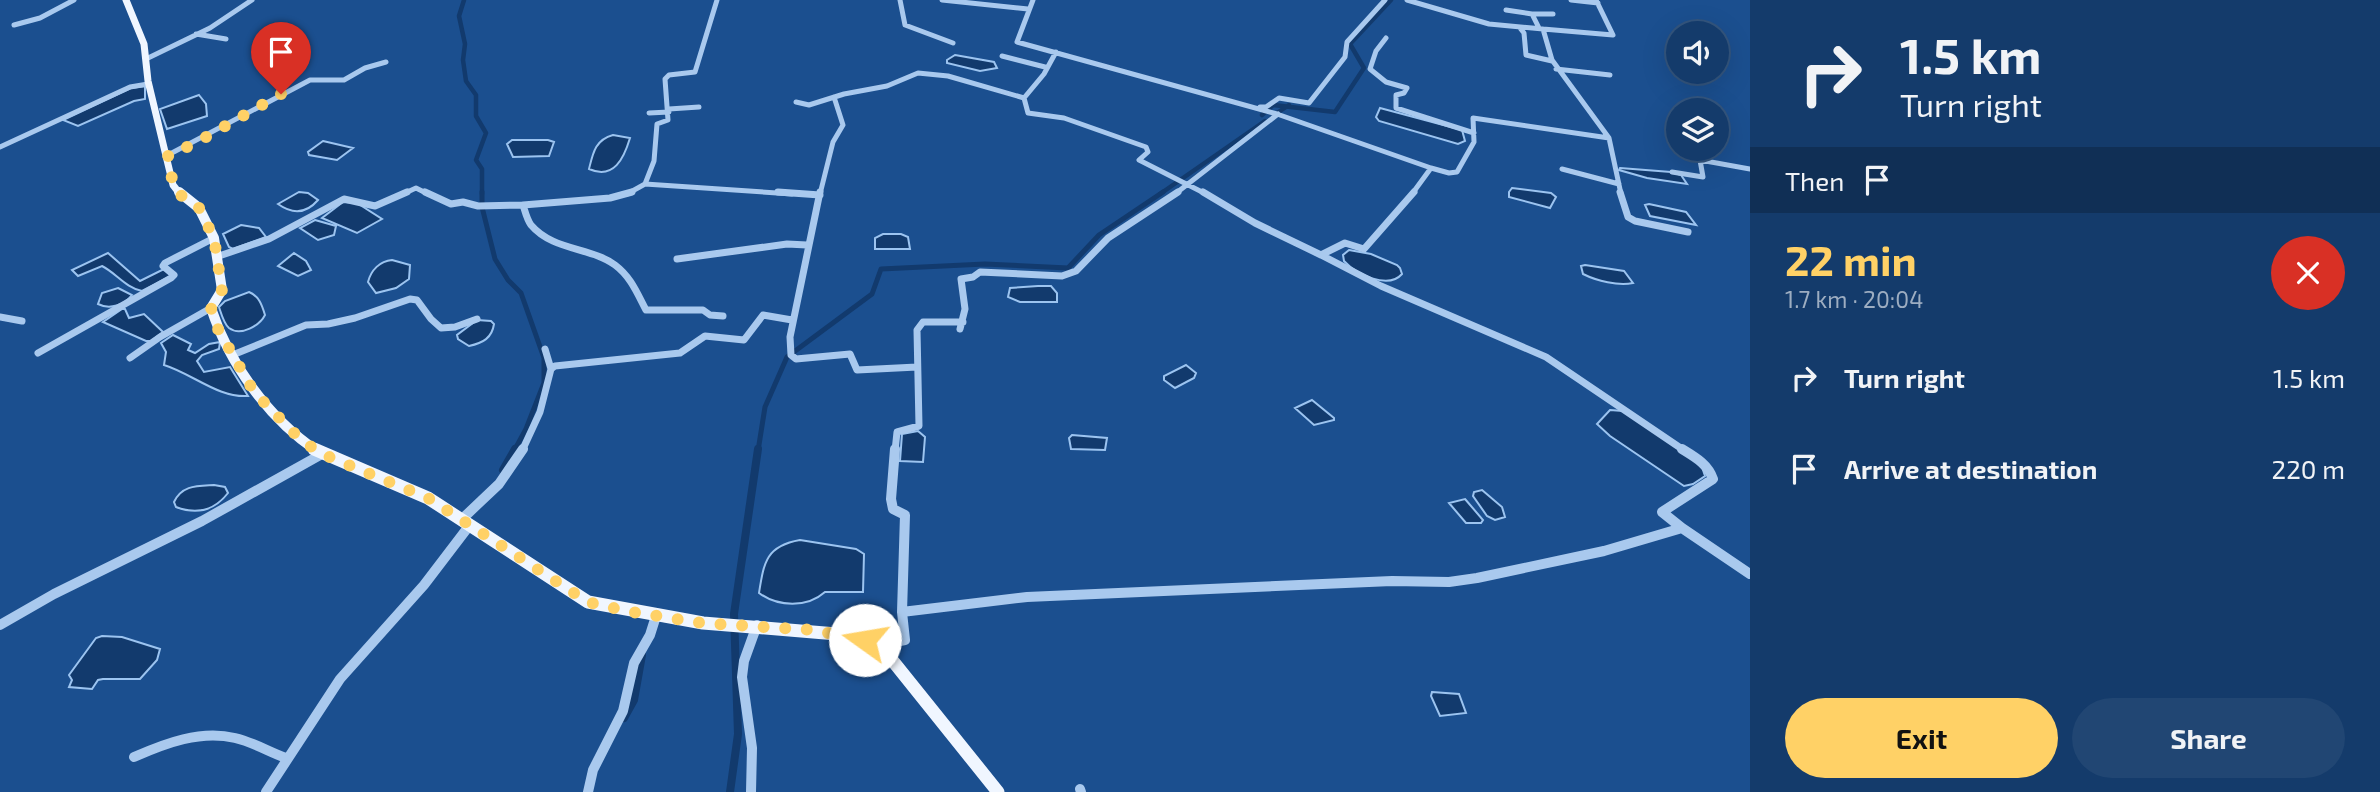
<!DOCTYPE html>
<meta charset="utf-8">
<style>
:root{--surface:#143b6b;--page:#214673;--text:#f1f3f6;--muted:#9dadc1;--line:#33557e;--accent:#ffd166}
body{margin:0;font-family:"Exo 2",sans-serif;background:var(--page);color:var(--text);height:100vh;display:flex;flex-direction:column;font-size:26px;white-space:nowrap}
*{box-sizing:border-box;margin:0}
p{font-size:23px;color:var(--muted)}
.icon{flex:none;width:38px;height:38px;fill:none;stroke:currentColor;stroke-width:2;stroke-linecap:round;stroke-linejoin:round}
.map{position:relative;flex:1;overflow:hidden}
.sheet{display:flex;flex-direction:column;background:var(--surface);width:630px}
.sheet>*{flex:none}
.top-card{background:#143b6b;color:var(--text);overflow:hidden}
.controls{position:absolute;left:1666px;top:21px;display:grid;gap:14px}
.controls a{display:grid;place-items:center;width:63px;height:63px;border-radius:50%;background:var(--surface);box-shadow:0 7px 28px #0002,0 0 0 2px var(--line);font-size:35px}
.pin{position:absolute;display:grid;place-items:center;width:60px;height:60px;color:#fff;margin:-72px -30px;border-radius:50% 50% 50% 0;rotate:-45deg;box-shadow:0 0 7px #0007}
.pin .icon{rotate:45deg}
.me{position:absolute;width:77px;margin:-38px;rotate:283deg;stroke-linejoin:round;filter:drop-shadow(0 0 5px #0008)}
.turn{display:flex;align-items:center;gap:24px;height:147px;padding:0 35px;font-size:32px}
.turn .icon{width:91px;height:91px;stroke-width:2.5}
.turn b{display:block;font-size:49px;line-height:60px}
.then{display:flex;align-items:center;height:66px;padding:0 35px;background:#0003;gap:14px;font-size:26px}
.round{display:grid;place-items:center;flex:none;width:74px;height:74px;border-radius:37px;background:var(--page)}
.summary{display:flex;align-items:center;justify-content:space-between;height:119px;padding:0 35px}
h1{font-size:42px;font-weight:700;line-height:52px;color:var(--accent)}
.button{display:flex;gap:14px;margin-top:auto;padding:14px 35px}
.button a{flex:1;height:80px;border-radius:42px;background:var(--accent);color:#111;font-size:28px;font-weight:700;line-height:80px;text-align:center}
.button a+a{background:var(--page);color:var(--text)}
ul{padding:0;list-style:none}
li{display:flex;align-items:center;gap:21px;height:91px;padding:0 35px}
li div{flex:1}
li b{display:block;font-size:26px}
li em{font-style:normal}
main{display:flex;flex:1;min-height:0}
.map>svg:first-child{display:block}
</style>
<main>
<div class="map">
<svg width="1750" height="792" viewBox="0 0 1750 792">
<rect width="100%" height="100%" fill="#1b4f8f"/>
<path fill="#123a6d" stroke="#9cc4f0" stroke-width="2" d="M955 55 994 62 997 68 980 71 947 63V60Z
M145 86V99L134 101 78 126 63 120 131 88Z
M199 95 206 104 207 116 167 129 160 109Z
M1380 108 1462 130 1465 141 1458 144 1379 121 1376 117Z
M613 135 630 138C624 158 614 180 589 169 593 153 595 140 613 135Z
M512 140H548L554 142 549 156 513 157 507 144Z
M323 141 353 148 337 160 309 155 308 152Z
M1620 168 1671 172 1681 175 1687 184 1647 178 1619 170Z
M1512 188 1551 193 1556 197 1550 208 1509 197V192Z
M299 192 308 193 318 200C306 214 292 214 278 204Z
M343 202 357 203 382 219 357 233 322 218Z
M1649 204 1686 212 1696 225 1650 216 1645 205Z
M315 220 336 226 334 235 318 240 300 228Z
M241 225 259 228 266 237 233 249 229 247 223 234Z
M883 234H901L908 237 910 249H875V238Z
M1349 250 1371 254 1397 265 1400 268 1402 274C1388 290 1356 274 1344 261L1343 255Z
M108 253 140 281 164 269 171 276 142 291C126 288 116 273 102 266L78 276 72 270Z
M294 253 306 261 311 270 298 276 278 266Z
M392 260 410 265 409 279 396 288 376 293 368 282C371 270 380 261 392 260Z
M1585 265 1624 271 1633 283C1618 286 1597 281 1583 274L1581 266Z
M1038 286H1051L1057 293V302H1020L1008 297 1010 288Z
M118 288 132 295C124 305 110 310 98 304L102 293Z
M249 292C259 296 262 305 265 315 260 325 241 337 229 328 224 324 221 313 219 307L225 301Z
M122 309H125L129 318 144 314 163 332 151 341H146L103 322Z
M477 320 491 321 494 324C492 338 483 343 469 346L458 339 457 335Z
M173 335 191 344 188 350 195 353 209 344 220 342 219 349 202 355 197 361 204 372 230 367 248 396C218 398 193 374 164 365L166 352 161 343Z
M1186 365 1196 373 1194 378 1175 388 1164 380V376Z
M1312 400 1334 418V420L1314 425 1295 408Z
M1610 410 1623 411 1701 464 1705 476 1693 484 1684 486 1610 436 1597 424Z
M918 431 925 437 923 462 900 461 902 434Z
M1072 435 1107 438 1105 450 1071 449 1069 438Z
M214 485 225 487 228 493C214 511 197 515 176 507L174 502C182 485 197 486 214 485Z
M1482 490 1502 507 1505 517 1495 520 1487 516 1473 496 1474 492Z
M1465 499 1483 520 1481 523H1466L1449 503Z
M800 540 856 549 864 554 863 592H825C807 608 778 607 759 593 764 562 766 546 800 540Z
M102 636 122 637 160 649 157 660 140 679H103L98 680 92 689 69 687 72 680 69 675 96 638Z
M1432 692 1459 694 1466 713 1440 716 1431 696Z"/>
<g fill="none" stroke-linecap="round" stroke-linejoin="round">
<path stroke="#123a6d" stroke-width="4.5" d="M464 0 459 16 465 44 463 60 466 81 476 95V116L486 133 476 160 482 169V194
M1262 115 1273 105 1335 112 1364 68 1350 44 1391 0
M1274 115 1289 105
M1160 194 1265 121"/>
<path stroke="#123a6d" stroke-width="5" d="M482 192V207L495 259 508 280 521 293 544 358V383L526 429 514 451
M758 451 765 407 787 357 872 294 881 269 985 264 1068 268 1099 235 1163 192"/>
<path stroke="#123a6d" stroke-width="8" d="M503 470 515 449
M624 718 634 700 642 655
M730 792 738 734 734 614 758 449"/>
<path stroke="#a9c9ee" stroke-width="5" d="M717 0 695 72 669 75 665 79 668 120 657 124 654 161 645 184 792 194
M900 0 905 25 953 43
M942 0 1028 9
M1033 0 1017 42 1277 114 1431 168
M1407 0 1489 24 1543 29
M1571 0 1598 3
M1596 0 1613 35
M1506 10 1532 14
M14 25 40 18 74 0
M1520 28 1524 33 1526 55 1552 61
M1539 28 1532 14H1553
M196 34 226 39
M1613 35 1543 29 1552 60 1609 138 1621 194
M1386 38 1376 51 1370 69 1386 82 1407 88 1404 93 1396 95V108L1474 133
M1056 52 1044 74 1024 98 1028 113 1064 118 1146 147 1148 152 1139 160 1206 194
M1002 56 1045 67
M146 59 210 28 252 0
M1556 69 1610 75
M796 102 809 105 844 94 887 86 918 73 948 76 1024 98
M1260 107H1266L1279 98 1309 103 1345 57 1347 42 1385 0
M669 109 699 107
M649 113 669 112
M0 147 130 87 148 84
M168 155 310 80H344L365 68 386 62
M1562 169 1619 184
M1672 172 1703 177 1700 160 1750 169
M403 194 416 188 428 194
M627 194 645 184
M820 194 833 142 843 125 834 97
M1175 194 1278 114
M1412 194 1431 168 1449 173 1457 172 1474 142 1473 118 1609 138"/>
<path stroke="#a9c9ee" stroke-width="7" d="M425 192 451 204 463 202 478 206 523 205C525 211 527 220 531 225 553 251 591 247 615 265 631 277 637 293 646 310H703L710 315 723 316
M778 192 820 195
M820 192 790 337 791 355 796 359 850 354 857 370 917 367
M1203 192 1255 223 1321 255 1345 243 1364 249 1414 192
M1620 192 1628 217 1635 221 1688 232
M523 205 610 198 632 192
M1321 255 1381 286 1546 357 1685 451
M219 256 269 239 344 199 375 206 407 192
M677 259 787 244 807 245
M0 317 22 321
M960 329 965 309 961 279 973 277 980 272 1062 276 1076 271 1108 238 1178 192
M545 349 551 369
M38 353 171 278 174 275 163 266 165 263 214 238
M235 354 306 325 328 324 355 318 410 299 417 300 431 319 441 328 455 327 477 319
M130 358 160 337 211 308
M522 451 540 412 551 369 555 366 680 353 705 336 744 340 763 315 792 320
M895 451 897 432 919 426 917 330 923 322H963"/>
<path stroke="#a9c9ee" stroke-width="10" d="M1682 449C1695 457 1708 464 1713 479L1662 512 1682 528
M461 520 499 484 523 449
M902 612 1027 597 1392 581 1449 582 1477 578 1604 551 1682 528 1750 574
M0 625 54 594 202 521 322 454
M880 645 905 640 902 612 905 515 893 509 891 499 895 449
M134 757C166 743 200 730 235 738 253 742 269 752 286 758
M1080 789 1081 792
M266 792 340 679 424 585 469 526
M588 792 593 770 623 711 634 663 650 635 656 616
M751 792 752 748 742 677 744 661 757 625"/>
<path stroke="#f0f6ff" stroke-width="7" d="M126 0 144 44 148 81 173 185 180 194"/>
<path stroke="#f0f6ff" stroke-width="10" d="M179 192 199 208 214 238 222 290 211 308C229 363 268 418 317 451"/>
<path stroke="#f0f6ff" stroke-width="13" d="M314 449 428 498 588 602 703 623 849 635 880 645 998 792"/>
</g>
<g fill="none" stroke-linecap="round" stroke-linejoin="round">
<path stroke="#ffd166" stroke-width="12" stroke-dasharray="0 21.6" d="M281 94 192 145 168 155 173 185 184 199 199 208 214 238 222 290 211 308 218 329 254 392 301 440 322 454 428 498 588 602 626 611 702 623 813 630 865 640"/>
</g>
</svg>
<div class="controls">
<a><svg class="icon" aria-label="sound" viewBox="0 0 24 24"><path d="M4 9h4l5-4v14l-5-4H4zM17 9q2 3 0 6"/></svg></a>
<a><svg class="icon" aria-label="layers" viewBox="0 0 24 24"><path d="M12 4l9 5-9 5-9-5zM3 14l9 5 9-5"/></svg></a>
</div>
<div class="pin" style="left:281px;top:94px;background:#d93025"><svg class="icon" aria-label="arrive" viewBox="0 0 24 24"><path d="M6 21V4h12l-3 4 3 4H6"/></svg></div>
<svg class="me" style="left:865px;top:640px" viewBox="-20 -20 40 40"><circle r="19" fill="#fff"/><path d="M0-13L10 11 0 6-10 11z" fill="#ffd166"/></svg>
</div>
<section class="sheet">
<div class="top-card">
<div class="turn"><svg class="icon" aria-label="right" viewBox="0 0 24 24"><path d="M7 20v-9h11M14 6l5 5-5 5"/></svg><div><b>1.5 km</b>Turn right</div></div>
<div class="then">Then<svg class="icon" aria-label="arrive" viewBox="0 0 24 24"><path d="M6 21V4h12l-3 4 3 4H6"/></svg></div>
</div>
<div class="summary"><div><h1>22 min</h1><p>1.7 km · 20:04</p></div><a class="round" style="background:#d93025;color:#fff"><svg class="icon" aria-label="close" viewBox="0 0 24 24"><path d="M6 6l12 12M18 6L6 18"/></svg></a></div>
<ul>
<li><svg class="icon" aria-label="right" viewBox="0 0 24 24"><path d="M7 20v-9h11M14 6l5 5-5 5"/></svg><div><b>Turn right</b></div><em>1.5 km</em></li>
<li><svg class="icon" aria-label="arrive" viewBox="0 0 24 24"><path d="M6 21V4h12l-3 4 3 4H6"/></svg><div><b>Arrive at destination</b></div><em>220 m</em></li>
</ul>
<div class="button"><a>Exit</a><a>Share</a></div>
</section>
</main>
